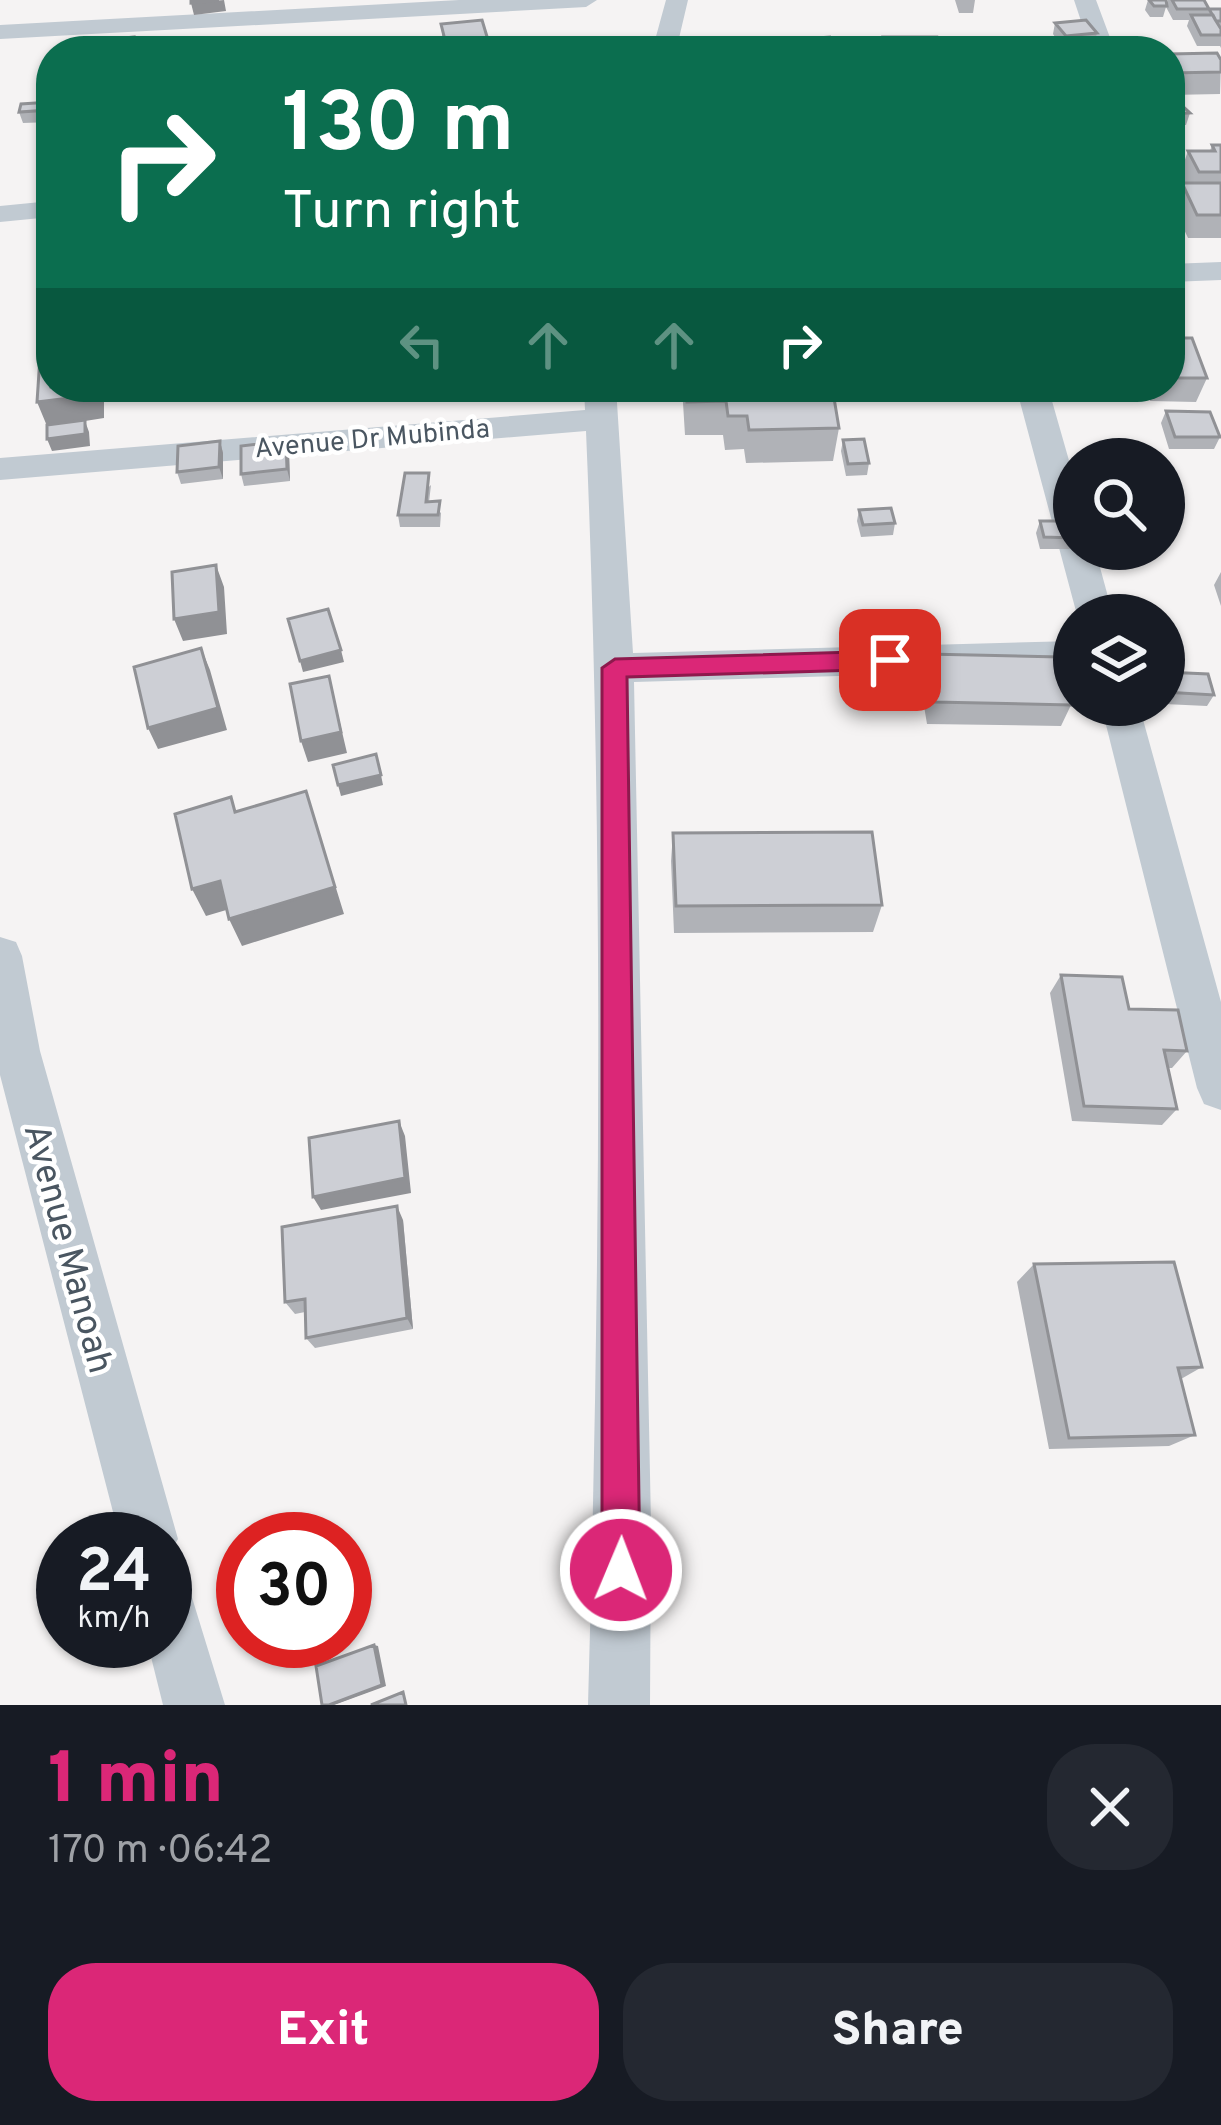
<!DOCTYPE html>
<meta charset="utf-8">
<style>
:root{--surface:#171b24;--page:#242831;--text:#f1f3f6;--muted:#9ea1a6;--accent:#db2777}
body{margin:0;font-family:Overpass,sans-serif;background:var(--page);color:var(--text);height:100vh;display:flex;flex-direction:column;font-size:45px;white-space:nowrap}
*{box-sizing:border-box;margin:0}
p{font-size:39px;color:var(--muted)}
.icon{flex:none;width:66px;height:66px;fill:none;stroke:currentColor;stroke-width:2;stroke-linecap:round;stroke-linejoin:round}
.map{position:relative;height:1705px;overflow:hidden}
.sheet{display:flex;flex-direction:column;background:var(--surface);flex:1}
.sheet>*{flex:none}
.hud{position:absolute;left:36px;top:36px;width:1149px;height:366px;border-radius:48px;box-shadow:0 3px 9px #0004;background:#0b6e4f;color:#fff;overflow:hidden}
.tools{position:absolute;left:1053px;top:438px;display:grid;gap:24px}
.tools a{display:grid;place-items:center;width:132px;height:132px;border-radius:50%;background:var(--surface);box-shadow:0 3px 9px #0004;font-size:60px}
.speed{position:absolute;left:36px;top:1512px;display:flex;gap:24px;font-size:60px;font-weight:700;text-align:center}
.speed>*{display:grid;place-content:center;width:156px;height:156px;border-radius:50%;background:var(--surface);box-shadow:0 3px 9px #0004;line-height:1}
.speed small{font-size:30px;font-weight:400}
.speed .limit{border:18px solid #d22;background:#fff;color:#111}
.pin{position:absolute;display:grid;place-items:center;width:102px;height:102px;color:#fff;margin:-51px;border-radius:24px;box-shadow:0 6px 18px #0006}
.me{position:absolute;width:132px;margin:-66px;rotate:1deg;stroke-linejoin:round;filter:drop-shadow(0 0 9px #0008)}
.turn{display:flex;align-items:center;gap:42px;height:252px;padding:0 48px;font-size:54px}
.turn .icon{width:156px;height:156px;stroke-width:2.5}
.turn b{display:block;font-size:84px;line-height:102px}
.lanes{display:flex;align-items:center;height:114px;padding:0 48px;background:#0003;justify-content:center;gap:60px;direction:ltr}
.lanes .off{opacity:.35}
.round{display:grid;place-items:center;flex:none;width:126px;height:126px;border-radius:48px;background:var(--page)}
.headline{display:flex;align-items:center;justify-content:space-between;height:204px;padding:0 48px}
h1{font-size:72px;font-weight:800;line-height:90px;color:var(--accent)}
.action{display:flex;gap:24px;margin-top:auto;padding:24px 48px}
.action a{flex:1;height:138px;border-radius:48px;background:var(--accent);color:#fff;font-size:48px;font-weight:800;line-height:138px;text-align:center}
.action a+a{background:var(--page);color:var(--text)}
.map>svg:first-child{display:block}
</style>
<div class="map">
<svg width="1221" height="1705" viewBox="0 0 1221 1705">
<rect width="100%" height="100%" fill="#f5f3f3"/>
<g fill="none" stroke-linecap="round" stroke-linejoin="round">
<path fill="#c1cad2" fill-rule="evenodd" d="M459 0H597L586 7 0 39V25Z
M666 0H688L676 51H652Z
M1074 0H1096L1115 51H1091Z
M51 201V217L0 222V206Z
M1221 262V280L1170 282V264Z
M584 387H616L633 653 1074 641V669L634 682 651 1524 650 1705H588C600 1281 604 854 586 431L0 480V458L585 410Z
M1016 387H1048L1074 478V549H1095L1113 615H1077Z
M1101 705H1139L1221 1002V1110L1204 1104 1197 1088Z
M0 937 16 942 22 956 40 1051 178 1539 165 1561V1539H120L0 1075Z
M165 1570 186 1578 225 1705H163L147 1641H165Z"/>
</g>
<path fill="#b0b2b7" d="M955 0H975L973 13H959Z
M1148 0H1166L1167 4 1168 0H1209H1204L1209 9H1221V48L1220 46H1197L1187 26 1189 20H1173L1166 7 1163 17H1150L1145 10Z
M1055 23 1097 33 1094 45 1062 47 1053 34Z
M441 24 488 40V51H444Z
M883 37H937L940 51H882Z
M816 38 840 51H815Z
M1170 54 1221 60 1220 94 1170 95Z
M1170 101 1190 113 1186 125H1170Z
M50 102 51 122 23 123 19 112Z
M1212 145H1221V238H1188L1173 206 1182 183H1185L1180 174 1188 151H1210Z
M1170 338 1207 378 1196 402 1150 401 1146 387H1170Z
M200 387H236L235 390 202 392Z
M682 387H815L817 398 839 428 833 461 746 463 744 449 725 450 723 435H685Z
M1166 411 1220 437 1214 449H1169L1161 423Z
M843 440 869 463 867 475 846 476 841 451Z
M220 441 223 453V479L181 484 177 472Z
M286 441 289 453 290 481 244 486 241 474Z
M431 485 429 502 441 513 440 527H400L398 515Z
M859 510 895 523 893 535 861 537 857 521Z
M1040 521 1074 531V543L1071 549H1040L1036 533Z
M1221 572V606L1214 585Z
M926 654 1071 705 1061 726 927 724 919 676Z
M1164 672 1214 695 1207 706 1164 704Z
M673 833 882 905 873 932 674 933 671 861Z
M1061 975 1129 1009 1187 1051 1172 1068H1168L1177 1109 1162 1125 1072 1121 1050 993Z
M403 1220 413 1329 315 1348 306 1338 305 1312 295 1314 285 1302Z
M1034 1264 1202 1367 1181 1379 1195 1435 1169 1446 1049 1449 1017 1282Z"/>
<path fill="#909195" d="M224 0 226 11 194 15 191 3Z
M95 387H104V418L85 421 89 432 90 446 52 451 47 439V426L37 402Z
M220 441 223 453V479L219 467Z
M286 441 289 453 290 481 287 469Z
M216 565 224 587 227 634 183 641 174 619Z
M201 648 210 670 227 730 158 749 148 728Z
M341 650 344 662 303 672 300 661Z
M329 676 347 753 308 762 301 741Z
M381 775 383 785 341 796 338 785Z
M306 791 344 914 242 946 229 919Z
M220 881 233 908 206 916 192 889Z
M399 1121 405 1136 411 1193 321 1210 313 1197Z
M397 1206 403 1220 413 1329 407 1318Z
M374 1645 378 1646 386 1686 334 1705H329Z"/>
<path fill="#cdcfd5" stroke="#909195" stroke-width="3" d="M191 0H219L191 3Z
M1149 0H1166L1167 6H1154Z
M1172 0H1204L1209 9H1221V21H1216L1221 29V35H1201L1191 15H1213L1216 21 1209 9H1177Z
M482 20 488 40 446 44 441 24Z
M1086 20 1097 33 1066 36 1055 23Z
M134 37 133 51H114L115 39Z
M830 37 840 51H824L816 38Z
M883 37H937L940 50 899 49 885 46Z
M1217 53 1221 60V72L1170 73V54Z
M1170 101H1177L1190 113 1170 114Z
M50 102 49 110 19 112 21 104Z
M1212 145H1221V172H1199L1188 151H1215Z
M1182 183H1221V215H1197Z
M1170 338H1192L1207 378H1170Z
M51 355V387H95L94 395 37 402 40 357Z
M686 387H815L817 398H834L839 428 749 430 747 416H728L726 401 687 402Z
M1166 411 1210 412 1220 437H1175Z
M85 420V434L47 439V425Z
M864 439 869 463 848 464 843 440Z
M220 441 219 467 177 472 178 446Z
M286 441 287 469 241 474V446Z
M405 473H429L426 502 440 501 438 515H398Z
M891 508 895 523 863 525 859 510Z
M1040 521H1071L1074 538 1044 537Z
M216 565 219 612 174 619 172 572Z
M328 609 341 650 300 661 288 619Z
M201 648 218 708 148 728 134 667Z
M926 654 1060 657 1071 705 934 702Z
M1164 672 1208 674 1214 695 1164 692Z
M329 676 341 732 301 741 290 684Z
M376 754 381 775 338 785 333 765Z
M306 791 335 887 229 919 220 881 192 889 175 814 231 797 235 812Z
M872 832 882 905 676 906 673 833Z
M1061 975 1122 977 1129 1009 1178 1010 1187 1051 1164 1050 1177 1109 1084 1106Z
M399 1121 405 1178 313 1197 309 1138Z
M397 1206 407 1318 306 1338 305 1299 285 1302 282 1227Z
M1174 1262 1202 1367 1178 1368 1195 1435 1069 1438 1034 1264Z
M374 1645 382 1685 329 1705H322L316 1666Z
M403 1692 406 1705H371Z"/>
<path fill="#db2777" stroke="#8e194d" stroke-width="3" d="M890 651 902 660 890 669 627 677 640 1570 635 1583 621 1588 608 1583 602 1570V668L615 659Z"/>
<g text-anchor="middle" stroke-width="9" stroke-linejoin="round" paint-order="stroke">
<g font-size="27" fill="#4a5661" stroke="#fff">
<text transform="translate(372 438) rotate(-5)" y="9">Avenue Dr Mubinda</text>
</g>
<g font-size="36" fill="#4a5661" stroke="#fff">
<text transform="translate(70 1248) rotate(75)" y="13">Avenue Manoah</text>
</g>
</g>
</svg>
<div class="tools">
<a><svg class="icon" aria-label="search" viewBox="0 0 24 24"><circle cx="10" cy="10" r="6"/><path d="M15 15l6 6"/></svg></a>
<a><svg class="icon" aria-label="layers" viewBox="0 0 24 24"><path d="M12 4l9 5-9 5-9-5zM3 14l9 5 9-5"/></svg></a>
</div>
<div class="speed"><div>24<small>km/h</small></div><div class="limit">30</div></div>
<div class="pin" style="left:890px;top:660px;background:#d93025"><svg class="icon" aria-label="arrive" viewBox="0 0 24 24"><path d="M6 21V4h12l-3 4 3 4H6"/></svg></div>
<svg class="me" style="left:621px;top:1570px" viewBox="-20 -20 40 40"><circle r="17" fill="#db2777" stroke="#fff" stroke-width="3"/><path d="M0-11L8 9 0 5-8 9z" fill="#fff"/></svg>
<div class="hud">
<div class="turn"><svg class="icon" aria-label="right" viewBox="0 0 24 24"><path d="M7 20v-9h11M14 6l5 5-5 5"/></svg><div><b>130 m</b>Turn right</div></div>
<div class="lanes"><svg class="icon off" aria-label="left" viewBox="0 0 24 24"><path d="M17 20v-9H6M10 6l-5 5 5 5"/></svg><svg class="icon off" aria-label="ahead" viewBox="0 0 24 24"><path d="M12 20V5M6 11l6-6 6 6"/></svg><svg class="icon off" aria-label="ahead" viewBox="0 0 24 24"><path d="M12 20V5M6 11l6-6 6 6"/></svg><svg class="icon" aria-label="right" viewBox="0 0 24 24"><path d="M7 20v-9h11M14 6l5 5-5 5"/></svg></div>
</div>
</div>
<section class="sheet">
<div class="headline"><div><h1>1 min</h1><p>170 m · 06:42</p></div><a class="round"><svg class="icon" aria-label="close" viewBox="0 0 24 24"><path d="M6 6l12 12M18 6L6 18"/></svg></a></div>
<div class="action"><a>Exit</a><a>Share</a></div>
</section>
